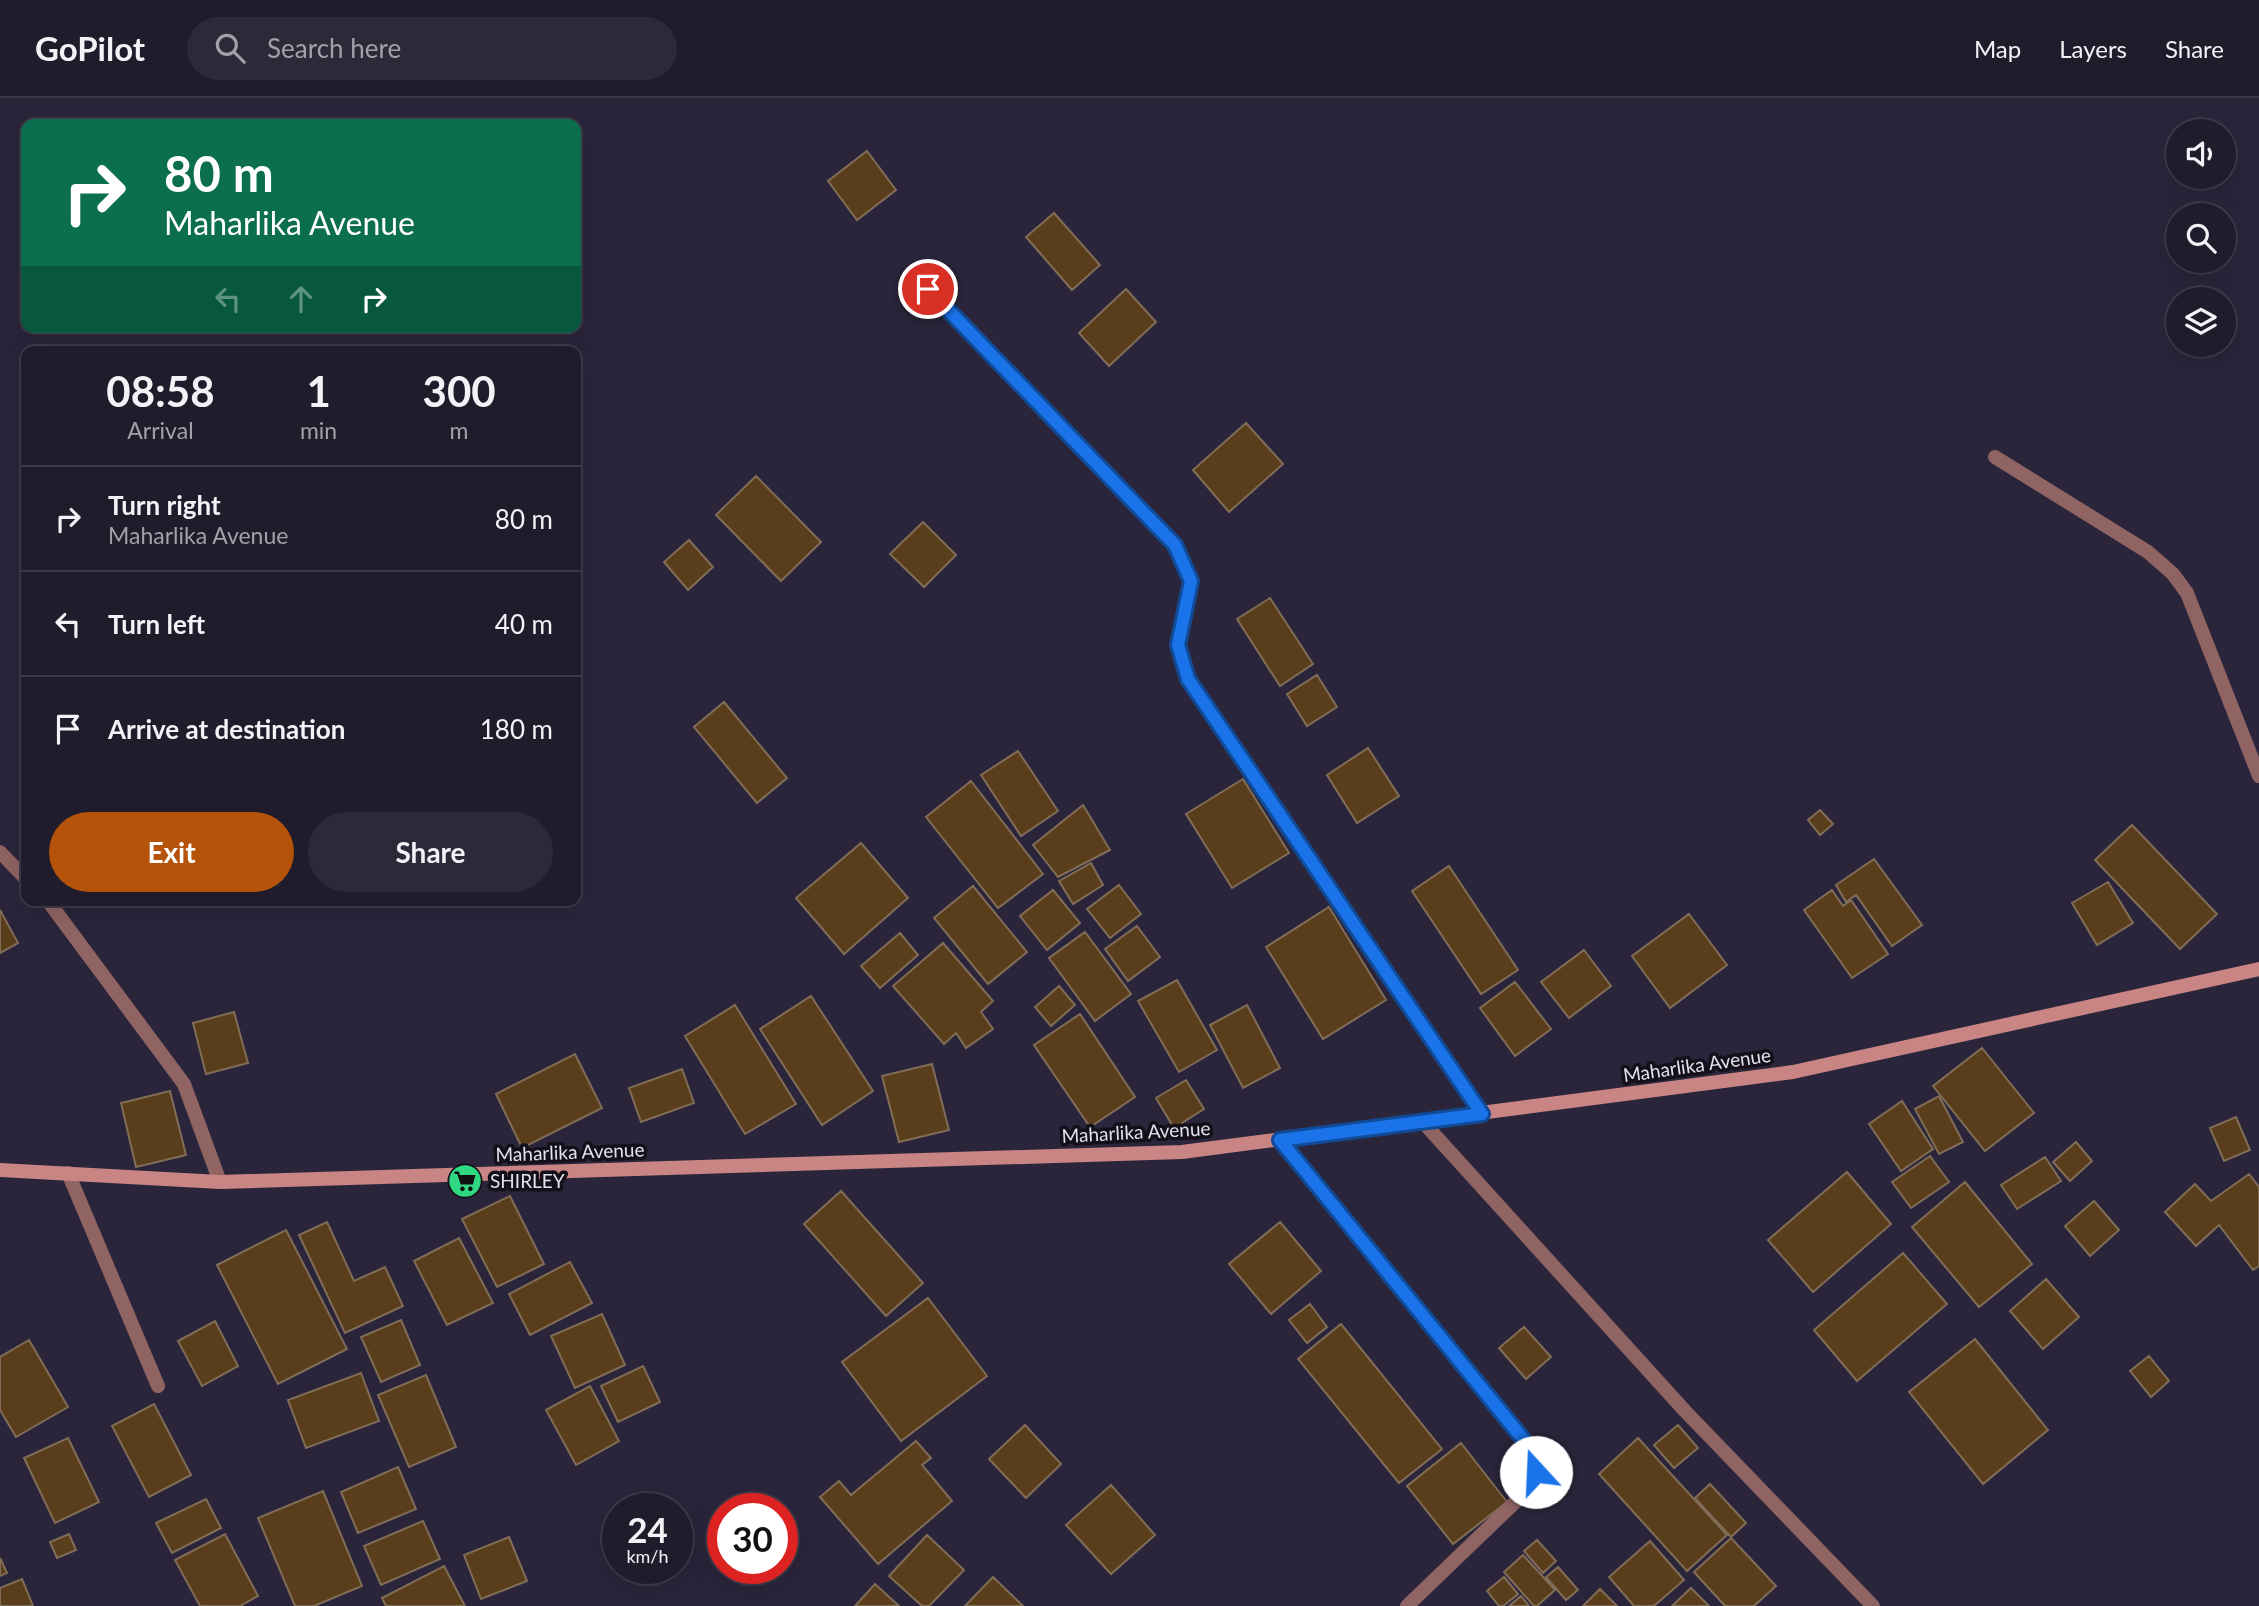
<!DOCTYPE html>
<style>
:root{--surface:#201c2c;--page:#2d2938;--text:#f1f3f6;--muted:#a2a1a9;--line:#3d3a48;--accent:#b45309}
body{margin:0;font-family:Lato,sans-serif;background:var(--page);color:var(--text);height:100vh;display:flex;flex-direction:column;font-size:26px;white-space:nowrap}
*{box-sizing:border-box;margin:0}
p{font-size:23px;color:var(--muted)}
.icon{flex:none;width:38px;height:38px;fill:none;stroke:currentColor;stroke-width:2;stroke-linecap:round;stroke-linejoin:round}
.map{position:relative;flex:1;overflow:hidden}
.drawer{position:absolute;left:21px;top:248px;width:560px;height:560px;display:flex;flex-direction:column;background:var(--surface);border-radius:14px;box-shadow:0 7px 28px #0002,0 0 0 2px var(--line)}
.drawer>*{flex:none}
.hud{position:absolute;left:21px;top:21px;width:560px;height:214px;border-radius:14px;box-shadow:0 7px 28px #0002,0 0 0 2px var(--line);background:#0b6e4f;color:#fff;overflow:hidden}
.buttons{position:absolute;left:2166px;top:21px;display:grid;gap:14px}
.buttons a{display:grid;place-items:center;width:70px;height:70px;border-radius:50%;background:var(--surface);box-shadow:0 7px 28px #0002,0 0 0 2px var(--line);font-size:35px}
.speed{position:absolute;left:602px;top:1395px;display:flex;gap:14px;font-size:35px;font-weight:700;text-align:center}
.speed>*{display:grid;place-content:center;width:91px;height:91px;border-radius:50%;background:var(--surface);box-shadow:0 7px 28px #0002,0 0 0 2px var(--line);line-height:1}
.speed small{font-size:18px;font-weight:400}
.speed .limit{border:10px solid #d22;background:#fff;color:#111}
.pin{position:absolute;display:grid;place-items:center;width:60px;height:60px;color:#fff;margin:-30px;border:4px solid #fff;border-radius:50%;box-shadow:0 2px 7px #0007}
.me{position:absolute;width:77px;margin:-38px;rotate:340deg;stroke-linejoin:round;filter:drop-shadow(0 0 5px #0008)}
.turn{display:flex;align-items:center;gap:24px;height:147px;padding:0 28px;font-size:32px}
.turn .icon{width:91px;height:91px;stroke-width:2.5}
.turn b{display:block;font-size:49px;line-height:60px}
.lanes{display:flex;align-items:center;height:66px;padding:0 28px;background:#0003;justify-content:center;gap:35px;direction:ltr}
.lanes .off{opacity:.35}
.eta{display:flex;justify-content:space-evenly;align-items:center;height:119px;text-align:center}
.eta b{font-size:42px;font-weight:700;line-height:49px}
.button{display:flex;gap:14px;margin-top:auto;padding:14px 28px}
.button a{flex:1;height:80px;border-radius:42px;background:var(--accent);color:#fff;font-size:28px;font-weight:700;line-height:80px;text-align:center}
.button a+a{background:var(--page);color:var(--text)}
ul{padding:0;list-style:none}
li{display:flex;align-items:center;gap:21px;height:105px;padding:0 28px;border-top:2px solid var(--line)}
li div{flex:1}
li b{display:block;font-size:26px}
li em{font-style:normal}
header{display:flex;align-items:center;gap:42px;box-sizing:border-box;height:98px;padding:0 35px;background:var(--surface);border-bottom:2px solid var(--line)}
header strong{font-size:33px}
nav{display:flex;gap:38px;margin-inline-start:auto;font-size:24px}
.search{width:490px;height:63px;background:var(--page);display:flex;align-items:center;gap:18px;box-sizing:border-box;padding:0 24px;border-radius:38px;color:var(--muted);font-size:26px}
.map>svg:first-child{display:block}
</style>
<header>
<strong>GoPilot</strong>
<div class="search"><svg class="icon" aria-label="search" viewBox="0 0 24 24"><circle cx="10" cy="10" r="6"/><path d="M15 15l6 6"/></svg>Search here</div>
<nav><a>Map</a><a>Layers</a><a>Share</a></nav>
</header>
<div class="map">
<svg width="2259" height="1508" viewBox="0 0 2259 1508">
<rect width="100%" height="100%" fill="#2b253b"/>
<path fill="#5a3e1b" stroke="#806d57" stroke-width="2" d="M867 53 896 92 857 122 828 83Z
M1054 115 1100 167 1072 192 1026 139Z
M1126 191 1156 224 1109 268 1079 235Z
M1246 325 1283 366 1229 414 1193 372Z
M756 378 821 444 781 483 716 417Z
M923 424 956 457 924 489 890 456Z
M689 442 713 469 688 492 664 464Z
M1270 500 1313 566 1280 588 1237 521Z
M1317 577 1337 609 1307 628 1287 596Z
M724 604 787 680 757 705 694 629Z
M1368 650 1399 698 1357 725 1327 677Z
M1018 653 1058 713 1021 738 981 677Z
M1243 681 1289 755 1232 790 1186 716Z
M971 683 1043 776 998 810 926 719Z
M1083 707 1110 752 1058 779 1033 747Z
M1820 712 1833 726 1820 737 1808 722Z
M2132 727 2217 816 2180 851 2095 762Z
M861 745 908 800 844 856 796 800Z
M1874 761 1922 827 1892 848 1856 797 1846 804 1836 787Z
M1091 765 1103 787 1073 806 1059 783Z
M1449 768 1518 872 1481 896 1412 793Z
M2108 784 2133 825 2097 847 2072 805Z
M1119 787 1141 816 1110 840 1087 811Z
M973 788 1027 854 988 886 934 820Z
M1053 792 1080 825 1047 852 1020 818Z
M1832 792 1843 808 1851 802 1888 856 1852 880 1804 812Z
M1329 809 1386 902 1323 941 1266 849Z
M0 812 18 845 0 855Z
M1689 816 1727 867 1670 910 1632 858Z
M1137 828 1160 859 1128 883 1105 851Z
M1085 834 1131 896 1095 923 1049 860Z
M900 835 918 857 880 890 861 868Z
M943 845 993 903 981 914 993 931 966 950 956 935 944 946 893 888Z
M1584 852 1611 888 1569 920 1541 884Z
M1177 882 1217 952 1179 974 1138 903Z
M1515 884 1551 931 1515 958 1480 910Z
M1059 888 1075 907 1051 928 1035 909Z
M811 898 873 993 822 1027 760 931Z
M735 907 796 1006 745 1036 685 938Z
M1247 907 1280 970 1243 990 1210 927Z
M234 914 248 965 206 976 193 925Z
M1080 916 1135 999 1090 1029 1034 947Z
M1982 950 2034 1015 1985 1053 1933 988Z
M575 956 602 1010 522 1050 496 996Z
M932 966 949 1032 899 1044 882 978Z
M682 971 694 1005 641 1024 629 990Z
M1186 982 1204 1011 1174 1030 1156 1000Z
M170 993 186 1057 136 1069 121 1005Z
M1939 998 1963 1044 1939 1056 1915 1011Z
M1902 1003 1933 1051 1901 1073 1869 1026Z
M2236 1019 2250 1052 2224 1063 2210 1030Z
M2076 1044 2092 1063 2070 1083 2053 1064Z
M1930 1058 1949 1084 1911 1110 1892 1084Z
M2045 1059 2061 1083 2017 1111 2001 1087Z
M1847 1074 1891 1126 1813 1194 1768 1142Z
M2249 1076 2259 1089V1168L2253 1172 2219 1127 2196 1148 2165 1114 2195 1086 2211 1103Z
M1965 1084 2032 1166 1979 1209 1912 1129Z
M841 1093 923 1185 886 1218 804 1126Z
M510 1098 544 1166 497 1189 462 1121Z
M2094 1103 2119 1132 2090 1158 2065 1128Z
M327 1124 354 1183 385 1169 403 1208 345 1235 299 1137Z
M1280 1124 1321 1173 1271 1216 1229 1166Z
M286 1132 347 1251 278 1286 217 1167Z
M459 1140 493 1205 447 1227 414 1163Z
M1903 1155 1947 1206 1857 1283 1814 1232Z
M570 1164 592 1205 530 1237 509 1196Z
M2046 1181 2079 1219 2043 1251 2010 1213Z
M928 1200 987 1278 901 1343 842 1264Z
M1310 1206 1327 1229 1307 1245 1289 1222Z
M602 1216 625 1267 575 1290 551 1238Z
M401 1222 420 1267 381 1284 361 1239Z
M215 1223 238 1268 202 1288 178 1243Z
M1341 1226 1442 1351 1399 1385 1298 1261Z
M1524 1229 1551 1259 1526 1281 1499 1250Z
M1975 1241 2048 1332 1983 1386 1909 1294Z
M29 1242 68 1309 16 1339 0 1312V1259Z
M2149 1258 2169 1283 2151 1299 2130 1273Z
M643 1268 660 1304 618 1324 601 1288Z
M361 1275 379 1323 306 1350 288 1302Z
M426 1277 456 1349 409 1369 378 1297Z
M590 1288 619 1343 576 1367 546 1312Z
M154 1306 191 1377 149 1399 112 1328Z
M1025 1327 1061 1366 1026 1400 989 1361Z
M1678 1327 1698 1350 1674 1370 1654 1347Z
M68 1340 99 1404 55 1425 24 1360Z
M1638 1340 1727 1437 1687 1473 1599 1376Z
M916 1343 931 1360 922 1367 952 1403 878 1466 820 1399 839 1383 851 1397Z
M1461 1345 1507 1404 1453 1446 1407 1388Z
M398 1369 416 1411 358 1435 341 1394Z
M1710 1386 1746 1425 1731 1439 1695 1400Z
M1111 1387 1155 1437 1111 1476 1066 1427Z
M323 1393 362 1488 314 1508H295L258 1420Z
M206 1401 221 1430 172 1455 156 1425Z
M423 1423 440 1461 381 1487 364 1448Z
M69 1436 76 1452 57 1460 50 1444Z
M225 1436 258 1498 240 1508H200L175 1462Z
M927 1437 964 1472 929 1508H922L889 1478Z
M509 1439 527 1483 481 1501 464 1457Z
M1731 1440 1776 1488 1754 1508H1725L1694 1474Z
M1537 1442 1556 1463 1543 1475 1524 1453Z
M1650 1443 1684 1482 1654 1508H1634L1609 1479Z
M1523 1457 1555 1492 1537 1508H1534L1504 1474Z
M0 1460 7 1475 0 1478Z
M444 1468 465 1508H386L382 1500Z
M1558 1469 1578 1492 1566 1502 1546 1479Z
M993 1479 1023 1508H965Z
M1504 1479 1518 1496 1503 1508H1499L1487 1493Z
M22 1481 33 1508H0V1490Z
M875 1486 899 1508H855Z
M1691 1490 1709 1508H1672Z
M1600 1491 1617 1508H1583Z
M1521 1498 1529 1508H1509Z"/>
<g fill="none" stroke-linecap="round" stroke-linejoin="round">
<path stroke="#8f6463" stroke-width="14" d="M928 191 1175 447 1191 483 1178 547 1188 581 1482 1016
M1995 359 2148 454 2173 476 2187 495 2259 678
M0 754 26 781
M48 803 184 986 220 1084
M1422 1023 1685 1313 1873 1508
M1280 1042 1532 1351 1537 1364 1534 1386 1407 1508
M68 1075 158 1288"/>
<path stroke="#c98583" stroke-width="14" d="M0 1072 220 1084 1182 1054 1793 974 2259 871"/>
</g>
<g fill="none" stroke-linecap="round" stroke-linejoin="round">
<g stroke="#114b97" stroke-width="18">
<path id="route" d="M928 191 1175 447 1191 483 1178 547 1188 581 1482 1016 1280 1042 1532 1352 1537 1364 1536 1374"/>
</g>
<use href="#route" stroke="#1a73e8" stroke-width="12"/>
</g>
<defs>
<g id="supermarket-disc" transform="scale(1.75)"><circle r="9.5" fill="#31d882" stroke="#13101a"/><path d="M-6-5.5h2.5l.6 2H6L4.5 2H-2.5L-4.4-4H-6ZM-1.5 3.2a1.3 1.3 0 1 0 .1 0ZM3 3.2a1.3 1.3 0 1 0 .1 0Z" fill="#111"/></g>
</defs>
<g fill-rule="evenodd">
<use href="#supermarket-disc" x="465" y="1083"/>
</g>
<g text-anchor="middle" stroke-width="7" stroke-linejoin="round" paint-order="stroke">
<g font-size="19" fill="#e3e0ef" stroke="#13101a">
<text transform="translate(1697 967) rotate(-8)" y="7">Maharlika Avenue</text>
<text transform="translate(1136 1034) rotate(-3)" y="7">Maharlika Avenue</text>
<text transform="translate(570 1054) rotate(-2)" y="7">Maharlika Avenue</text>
</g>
<g font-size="19" fill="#e3e0ef" stroke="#13101a" text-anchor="start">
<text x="490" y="1090">SHIRLEY</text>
</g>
</g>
</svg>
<div class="buttons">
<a><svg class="icon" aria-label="sound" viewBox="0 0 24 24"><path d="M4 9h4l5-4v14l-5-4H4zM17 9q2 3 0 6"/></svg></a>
<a><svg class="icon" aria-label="search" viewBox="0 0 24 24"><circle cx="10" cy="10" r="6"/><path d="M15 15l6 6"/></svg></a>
<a><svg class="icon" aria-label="layers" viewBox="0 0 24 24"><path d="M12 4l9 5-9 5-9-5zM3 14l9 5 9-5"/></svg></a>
</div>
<div class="speed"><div>24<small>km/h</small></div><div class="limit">30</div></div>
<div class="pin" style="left:928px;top:191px;background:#d93025"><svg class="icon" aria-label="arrive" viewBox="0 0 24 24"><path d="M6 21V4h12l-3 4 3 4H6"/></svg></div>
<svg class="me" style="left:1536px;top:1374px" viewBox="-20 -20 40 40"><circle r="19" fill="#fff"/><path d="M0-13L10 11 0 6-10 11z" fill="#1a73e8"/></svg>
<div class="hud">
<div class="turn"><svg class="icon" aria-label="right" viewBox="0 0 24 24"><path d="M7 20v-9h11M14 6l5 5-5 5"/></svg><div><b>80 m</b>Maharlika Avenue</div></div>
<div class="lanes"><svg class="icon off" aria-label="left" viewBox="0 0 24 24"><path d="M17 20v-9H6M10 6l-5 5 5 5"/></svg><svg class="icon off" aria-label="ahead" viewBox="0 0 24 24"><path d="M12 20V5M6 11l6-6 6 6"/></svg><svg class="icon" aria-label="right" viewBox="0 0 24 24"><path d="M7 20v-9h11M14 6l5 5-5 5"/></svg></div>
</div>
<section class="drawer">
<div class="eta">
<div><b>08:58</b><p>Arrival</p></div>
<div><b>1</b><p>min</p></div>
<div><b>300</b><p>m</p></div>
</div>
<ul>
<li><svg class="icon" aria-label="right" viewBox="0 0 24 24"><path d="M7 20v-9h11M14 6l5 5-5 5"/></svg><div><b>Turn right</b><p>Maharlika Avenue</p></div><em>80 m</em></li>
<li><svg class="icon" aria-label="left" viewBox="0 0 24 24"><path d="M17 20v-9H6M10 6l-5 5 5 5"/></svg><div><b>Turn left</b></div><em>40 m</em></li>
<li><svg class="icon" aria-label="arrive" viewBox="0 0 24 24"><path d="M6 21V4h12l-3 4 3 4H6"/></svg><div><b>Arrive at destination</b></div><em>180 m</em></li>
</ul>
<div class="button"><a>Exit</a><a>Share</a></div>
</section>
</div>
